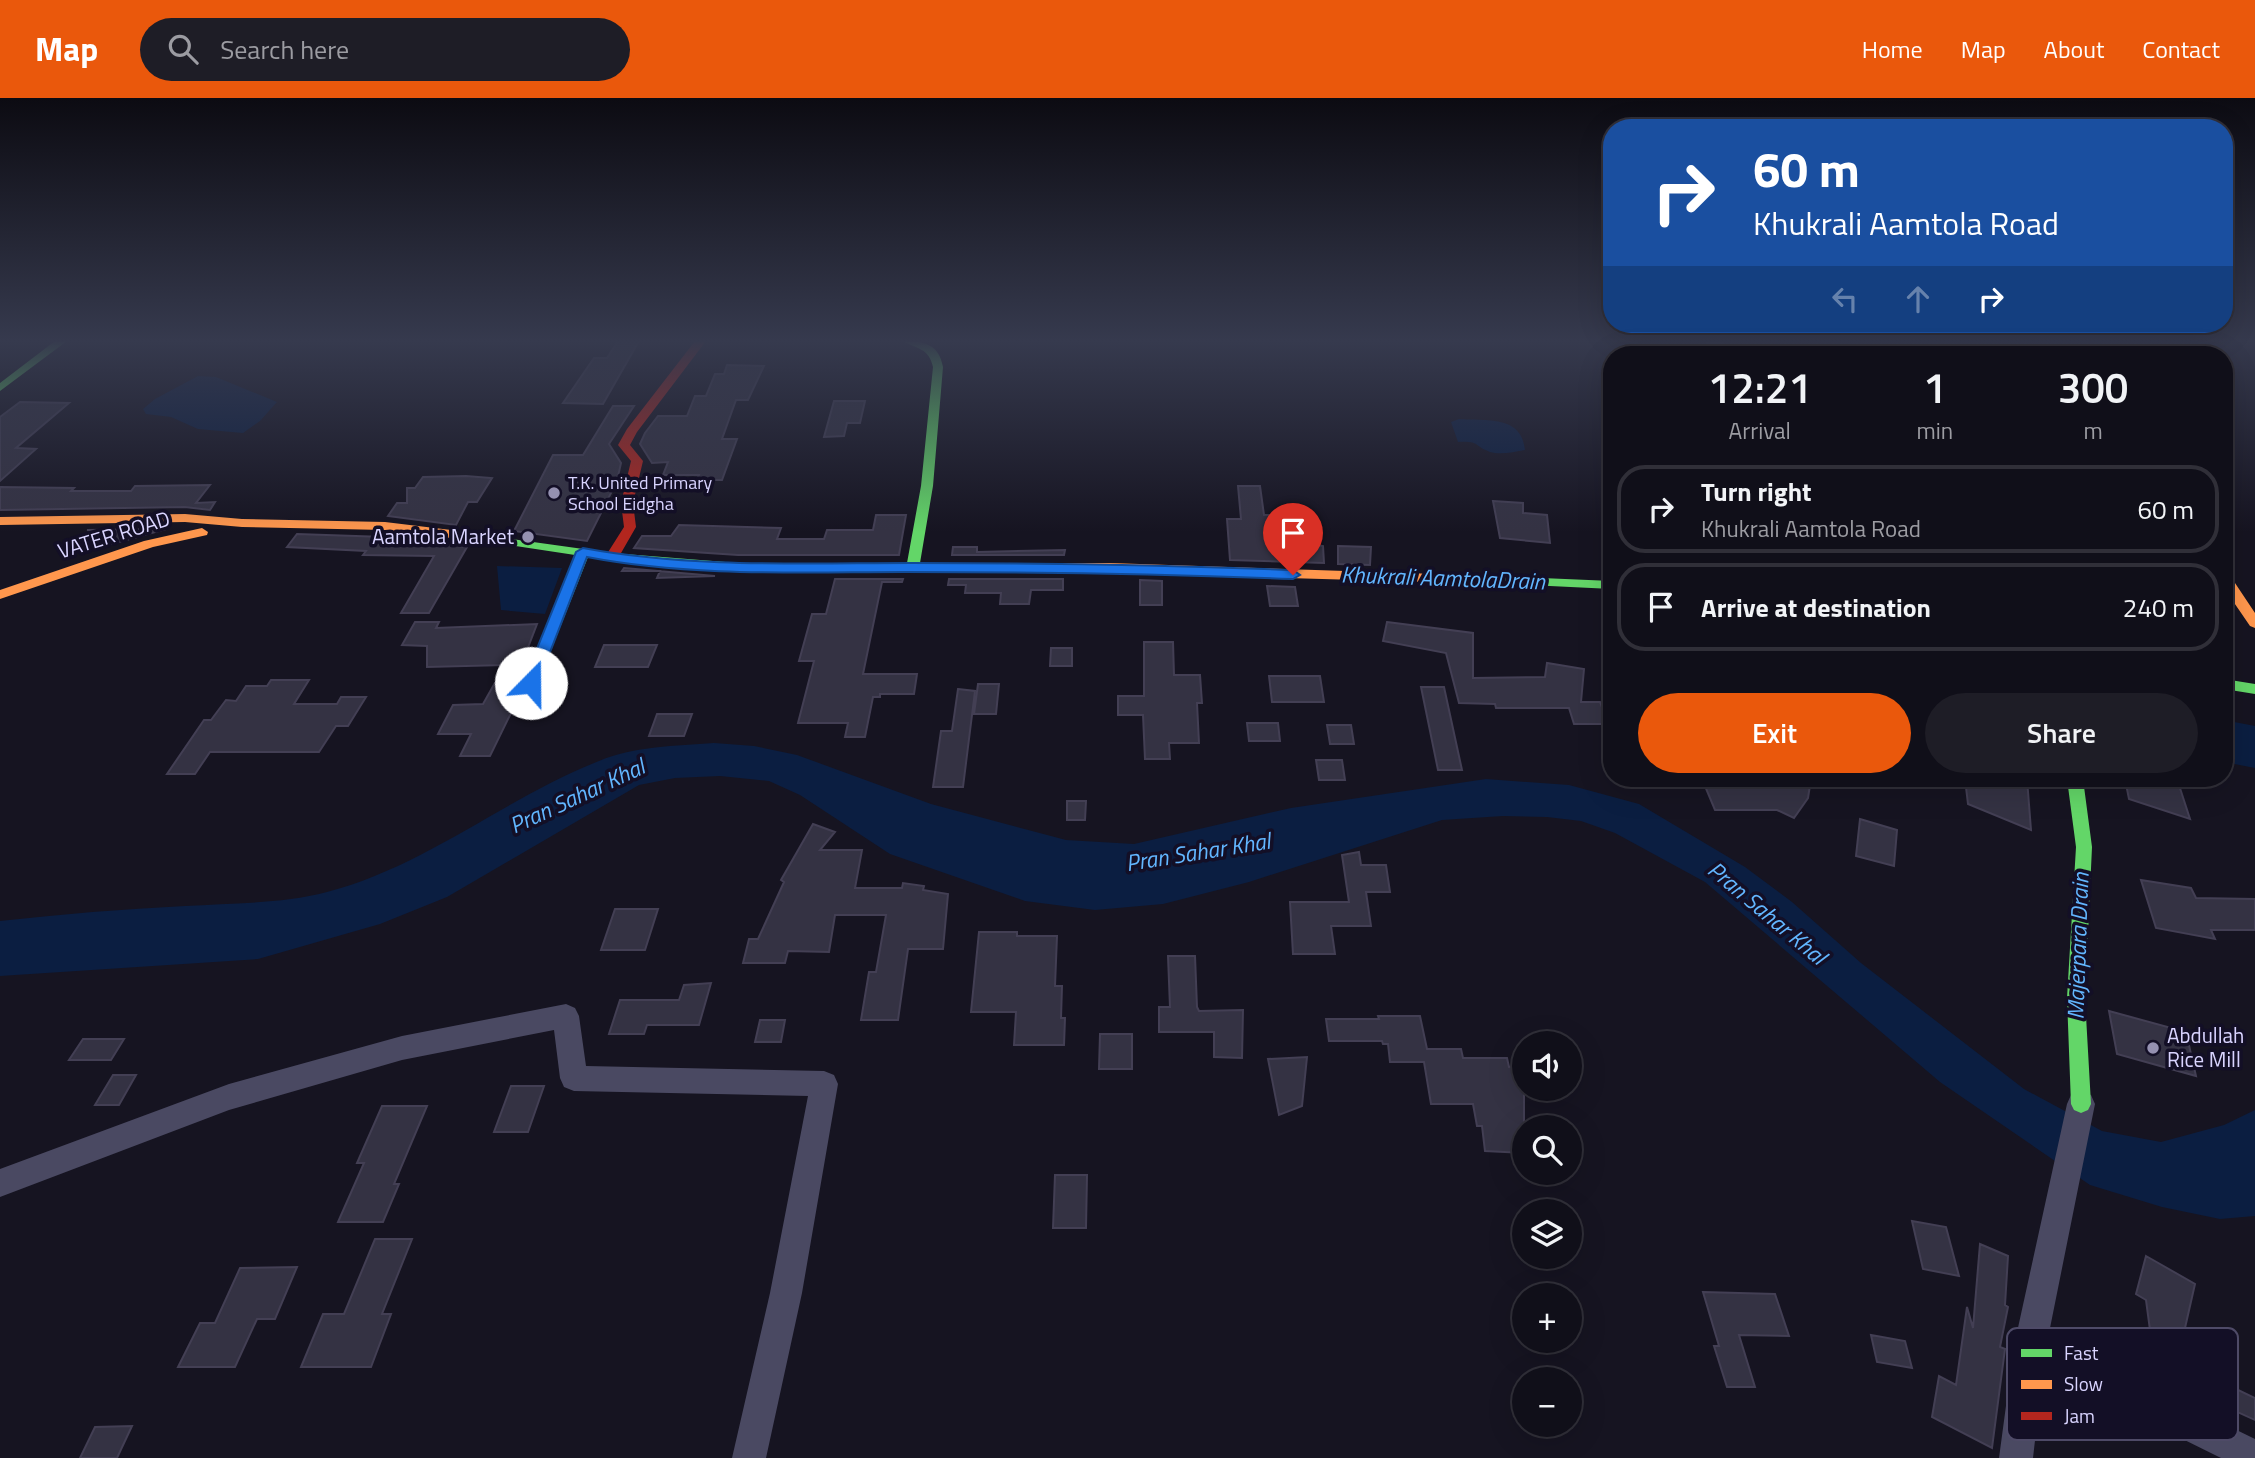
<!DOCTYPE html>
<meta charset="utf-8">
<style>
:root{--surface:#100f19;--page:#1e1d26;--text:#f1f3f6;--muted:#9c9ca2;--line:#302f38;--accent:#ea580c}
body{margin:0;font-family:"Titillium Web",sans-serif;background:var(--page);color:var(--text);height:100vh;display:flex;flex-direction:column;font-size:26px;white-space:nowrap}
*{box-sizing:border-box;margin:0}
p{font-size:23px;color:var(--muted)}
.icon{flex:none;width:38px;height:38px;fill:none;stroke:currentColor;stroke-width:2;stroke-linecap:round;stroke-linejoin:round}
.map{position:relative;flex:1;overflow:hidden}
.drawer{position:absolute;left:1603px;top:248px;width:630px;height:441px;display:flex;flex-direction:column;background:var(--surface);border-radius:28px;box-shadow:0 7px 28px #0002,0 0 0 2px var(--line)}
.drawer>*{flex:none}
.banner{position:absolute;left:1603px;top:21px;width:630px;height:214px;border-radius:28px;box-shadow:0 7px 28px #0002,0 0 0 2px var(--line);background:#1a4fa0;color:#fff;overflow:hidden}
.tools{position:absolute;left:1512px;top:933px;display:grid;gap:14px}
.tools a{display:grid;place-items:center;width:70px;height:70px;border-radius:50%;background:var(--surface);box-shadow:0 7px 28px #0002,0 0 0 2px var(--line);font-size:35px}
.pin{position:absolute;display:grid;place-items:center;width:60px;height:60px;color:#fff;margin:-72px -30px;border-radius:50% 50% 50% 0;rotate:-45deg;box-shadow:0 0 7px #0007}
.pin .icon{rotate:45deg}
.me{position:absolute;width:77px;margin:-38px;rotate:22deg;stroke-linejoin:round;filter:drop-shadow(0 0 5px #0008)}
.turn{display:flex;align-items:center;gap:24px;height:147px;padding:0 35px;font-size:32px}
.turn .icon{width:91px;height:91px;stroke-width:2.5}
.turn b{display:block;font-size:49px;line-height:60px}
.lanes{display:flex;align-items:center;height:66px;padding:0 35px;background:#0003;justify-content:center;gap:35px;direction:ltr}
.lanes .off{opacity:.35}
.eta{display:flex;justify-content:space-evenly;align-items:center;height:119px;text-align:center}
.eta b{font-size:42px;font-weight:600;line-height:49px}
.cta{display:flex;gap:14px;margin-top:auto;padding:14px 35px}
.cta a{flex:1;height:80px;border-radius:42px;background:var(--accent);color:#fff;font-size:28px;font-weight:600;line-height:80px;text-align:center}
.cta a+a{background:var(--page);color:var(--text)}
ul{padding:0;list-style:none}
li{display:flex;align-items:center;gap:21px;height:88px;margin:0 14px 10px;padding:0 21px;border:4px solid var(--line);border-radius:28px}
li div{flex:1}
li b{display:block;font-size:26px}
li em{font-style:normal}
header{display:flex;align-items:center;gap:42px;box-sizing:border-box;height:98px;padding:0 35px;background:var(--accent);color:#fff}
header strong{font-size:33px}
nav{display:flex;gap:38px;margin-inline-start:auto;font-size:24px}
.search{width:490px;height:63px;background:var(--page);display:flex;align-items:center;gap:18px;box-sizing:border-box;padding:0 24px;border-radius:38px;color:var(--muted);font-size:26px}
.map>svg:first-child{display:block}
</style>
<header>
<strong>Map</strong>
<div class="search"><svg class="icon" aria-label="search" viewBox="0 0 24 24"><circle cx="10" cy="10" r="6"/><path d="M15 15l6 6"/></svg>Search here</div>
<nav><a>Home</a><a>Map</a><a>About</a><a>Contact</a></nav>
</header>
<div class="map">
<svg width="2255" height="1360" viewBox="0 0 2255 1360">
<rect width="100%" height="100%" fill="#161421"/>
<path fill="#0b1e41" d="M198 278 216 279 277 304 260 323 243 335 198 331 171 319 146 316 143 311 155 301Z
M1459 321C1486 323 1522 317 1525 352 1514 354 1500 357 1490 354 1473 348 1481 343 1458 344L1451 324Z
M497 468 562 470 545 516 501 512Z
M2224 622 2255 628V670L2224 664Z
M714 645 754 648 797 657 931 706 1066 742 1134 746 1291 710 1486 681 1569 687 1639 706 1745 769 1792 804 1861 865 2024 991 2102 1033 2161 1044 2224 1027 2255 1012V1118L2220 1121 2162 1109 2090 1087 1940 984 1705 784 1615 735 1581 723 1547 719 1503 718 1442 722 1249 784 1163 806 1095 812 1025 803 890 756 800 697 769 683 720 678 675 680 639 687 447 799 380 826 258 861 0 878V823C62 816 123 811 185 808 232 805 281 806 327 794 426 768 505 700 599 663 635 648 675 648 714 645Z"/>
<path fill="#343243" stroke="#433f54" stroke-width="2" d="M618 243H639L603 306 563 305 594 260H607Z
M727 267 764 268 748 302H736L722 341H737L722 382H697L699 377H663L668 364 652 365 640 346 645 335 658 318H687L695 298H706L715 276H724Z
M834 303H865L860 325H847L844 338 824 339Z
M20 304 69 305 16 350 36 351 0 383V319Z
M613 308H634L609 346 621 365 617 383 587 443 514 433 553 357H583Z
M466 378 492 380 477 404H468L456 427 388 418 397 405H407V390H415L423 379Z
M210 387 196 405 215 404 210 412 185 409 0 412V389L74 390 71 393H131L135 388Z
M1238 388H1260L1264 417H1287L1291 443 1323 448 1324 465 1230 462 1227 421H1241Z
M1493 403 1523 405V415L1547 417 1550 445 1500 440Z
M876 417H906L899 457H738L634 450 642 438H671L679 427 781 430 777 441H824L827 432H873Z
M166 431 112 446H87L99 434 87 432Z
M297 436 385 439 467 449 429 515H401L434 458 363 457 366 453 287 449Z
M1338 448 1371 449 1370 467 1338 466Z
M953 449H977V454L1065 452 1064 457H952Z
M624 470 715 478 657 480 660 473H622Z
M835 481H903L902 484H882L863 576H917L914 596H880V599H873L865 639H845L848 625H798L814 563H799L812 516H826Z
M949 481H1063V492H1031L1029 506H1000L1001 495H965L966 487H948Z
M1140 482 1162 483V507H1140Z
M1267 488 1295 489 1298 508H1270Z
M415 524H439L436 530 537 526 514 586 519 596 530 599 543 596 547 589 552 590 540 614 512 613 490 658H460L471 636H438L453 607 483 606 505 567 427 569V548L402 547Z
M1387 524 1473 535V580L1545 579 1547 565 1584 571 1581 604H1600L1608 626H1574L1569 610H1496L1495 606 1459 605 1446 555 1383 543Z
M1144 544H1173L1174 577H1200L1202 605H1197L1199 645H1169L1170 661H1145L1143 617H1118V598H1144Z
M604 547H657L648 569H595Z
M1051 550H1072V568H1050Z
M1269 578H1320L1324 604H1272Z
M271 582H309L294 606H337L341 599H366L348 628H336L319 654H210L195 676H167L204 622H211L226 602 236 603 246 588H267Z
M978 586H999L996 616H974Z
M1421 589H1444L1462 672H1438Z
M958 591 975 593 963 689H933L941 633H952Z
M657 616H692L684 638H649Z
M1247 625H1278L1280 643H1249Z
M1327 627H1351L1354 646H1330Z
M1316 662H1342L1345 682H1319Z
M1702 681H1811L1808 700 1794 720 1777 712H1715Z
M1965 681H2027L2031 732 1968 706Z
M2125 681H2177L2190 721 2129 701Z
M1067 703H1086L1085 722H1067Z
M1860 721 1897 732 1894 768 1856 758Z
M813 726 835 734 820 752H862L855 790H902L903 785 924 788 923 792 948 796 943 851H908L898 922H861L869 874H876L886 817H835L829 854 788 853 785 865H743L749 841H758L784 784 781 782Z
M1359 754 1361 767H1386L1390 794H1366L1371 828H1331L1335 856H1293L1290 804H1349L1342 757Z
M2141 782 2191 790 2196 800 2255 801V832H2211L2215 841 2156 830Z
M615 811H658L645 852H601Z
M979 834H1017V838H1057L1055 888H1062L1061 920H1065L1064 947H1014L1016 914H971Z
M1168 858H1195L1197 909 1199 913 1243 912 1242 960 1214 959V934H1159V909H1170Z
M711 885 699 927H647L644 936H609L620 902H679L684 887Z
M2109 913 2186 934 2196 978 2117 956Z
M1378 918H1420L1427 951H1461L1463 960H1507L1509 969 1524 968V1055L1485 1053 1482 1028H1477L1473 1006H1431L1424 964H1390L1388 946H1383L1382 943H1329L1326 921H1379Z
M760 922H785L781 944H755Z
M1100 936H1132V971H1099Z
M83 941H124L111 962H69Z
M1307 959 1302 1008 1279 1017 1268 961Z
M113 977H136L119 1007H95Z
M511 988H544L528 1034H494Z
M382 1008H427L394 1086H399L383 1124H338L364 1065H357Z
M1055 1077H1087L1086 1130H1053Z
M1912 1123 1946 1129 1959 1178 1923 1171Z
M375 1141H412L382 1216H391L371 1269H301L323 1216H344Z
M1980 1146 2008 1158 2005 1207 2008 1209 2000 1249 2005 1251 1992 1350 1932 1319 1939 1278 1956 1287 1967 1209 1973 1230Z
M2146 1158 2195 1186 2180 1252 2231 1274 2236 1291 2255 1300V1322L2156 1277 2146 1202 2136 1196Z
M297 1169 275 1221H257L235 1269H178L200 1225H215L240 1170Z
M1703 1194 1775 1196 1789 1238 1739 1237 1755 1289H1727L1714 1248H1719Z
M1871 1237 1905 1243 1912 1270 1877 1264Z
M132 1328 117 1360H80L95 1329Z"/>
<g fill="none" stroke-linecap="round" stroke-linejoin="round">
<path fill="#4a4962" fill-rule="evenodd" d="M1706 243H1722L1728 257H1712Z
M566 906 575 910 579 918 586 968 824 973 834 977 838 986 802 1195 766 1360H732L770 1195 808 998 574 993 564 989 560 980 554 932 402 962 229 1012 0 1099V1071L229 986 402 938Z
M2081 993 2091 997 2095 1006 2048 1240 2255 1341V1360H2221L2043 1272 2033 1360H1999L2014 1248 2067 1006 2071 997Z"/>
<path fill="#63d668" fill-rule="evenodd" d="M55 243H67L0 293V285Z
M903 243C924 243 939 246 943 269L933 388 920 465H1009L1016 469 1014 472 738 473 588 459 538 585 531 590 526 589 524 585 575 457 509 447 502 443 504 440 612 455 738 465H907L921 388 933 269C929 250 917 251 903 243Z
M1496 478 1612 483V491L1491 485 1489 482 1491 479Z
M2224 581 2255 586V596L2224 591Z
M2067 681H2083L2092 749 2085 900 2091 1006 2088 1012 2081 1015 2074 1012 2071 1006 2067 900 2076 749Z"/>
<path fill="#ff974d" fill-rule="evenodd" d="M185 416 242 421 385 424 509 439 516 443 509 447 385 432 242 429 185 424 0 427V419Z
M202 430 208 434 207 437 153 449 0 501V492L144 443Z
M1009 465H1110L1496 478 1503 482 1496 486 1004 472 1002 469Z
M2224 475 2229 476 2255 515V530L2250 528 2224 490Z"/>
<path fill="#b3261e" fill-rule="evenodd" d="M695 243H706L637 334 630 347 643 363 633 405 636 429 617 462H607L605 459 624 429 621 405 631 363 618 347 627 331Z"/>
</g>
<linearGradient id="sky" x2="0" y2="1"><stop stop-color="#0c0b12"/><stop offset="0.56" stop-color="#363a4e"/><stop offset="1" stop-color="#363a4e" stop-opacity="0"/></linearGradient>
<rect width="2255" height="434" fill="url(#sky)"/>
<path fill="#1a73e8" stroke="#114b97" stroke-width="2" d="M583 450C690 470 802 465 911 465 1039 465 1166 467 1293 472L1300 477 1293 481C1164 476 1035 474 905 474 800 474 691 479 587 459L538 585 536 589H526L523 585 576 454Z"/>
<g fill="#9591b1" stroke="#130f26" stroke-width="2.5">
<circle cx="554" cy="395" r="7"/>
<circle cx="528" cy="439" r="7"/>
<circle cx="2153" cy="950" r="7"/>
</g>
<g text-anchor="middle" stroke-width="7" stroke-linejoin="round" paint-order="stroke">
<g font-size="18" fill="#d9d4ff" stroke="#130f26" text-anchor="start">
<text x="568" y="391">T.K. United Primary<tspan x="568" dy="21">School Eidgha</tspan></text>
</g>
<g font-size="21" fill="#d9d4ff" stroke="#130f26">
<text transform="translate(114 437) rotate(-17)" y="7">VATER ROAD</text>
</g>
<g font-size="21" fill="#d9d4ff" stroke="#130f26" text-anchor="end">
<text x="514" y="446">Aamtola Market</text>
<text x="2167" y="945" text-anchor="start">Abdullah<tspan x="2167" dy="24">Rice Mill</tspan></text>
</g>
<g font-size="23" font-style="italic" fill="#62b6ff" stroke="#130f26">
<text transform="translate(1443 480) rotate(2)" y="8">Khukrali AamtolaDrain</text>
<text transform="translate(577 698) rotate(-25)" y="8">Pran Sahar Khal</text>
<text transform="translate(1198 754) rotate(-9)" y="8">Pran Sahar Khal</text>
<text transform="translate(1767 815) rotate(40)" y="8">Pran Sahar Khal</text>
<text transform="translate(2078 848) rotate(-88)" y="8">Majerpara Drain</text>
</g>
</g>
<rect x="2007" y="1230" width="231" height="112" rx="10" fill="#130f26" stroke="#4e4a67" stroke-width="2"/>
<rect x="2021" y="1251" width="31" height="8" fill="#63d668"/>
<rect x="2021" y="1282" width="31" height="9" fill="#ff974d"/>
<rect x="2021" y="1314" width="31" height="8" fill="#b3261e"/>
<g font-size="19" fill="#d9d4ff">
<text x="2064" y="1262">Fast</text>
<text x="2064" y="1293">Slow</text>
<text x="2064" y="1325">Jam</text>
</g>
</svg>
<div class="tools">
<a><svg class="icon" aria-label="sound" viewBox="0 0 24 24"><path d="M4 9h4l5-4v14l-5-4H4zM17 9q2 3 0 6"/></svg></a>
<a><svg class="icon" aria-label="search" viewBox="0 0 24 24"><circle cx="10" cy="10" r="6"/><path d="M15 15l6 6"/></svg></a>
<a><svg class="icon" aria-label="layers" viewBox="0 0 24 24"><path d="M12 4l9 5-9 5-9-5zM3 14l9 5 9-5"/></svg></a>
<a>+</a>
<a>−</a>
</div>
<div class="pin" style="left:1293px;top:477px;background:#d93025"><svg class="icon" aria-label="arrive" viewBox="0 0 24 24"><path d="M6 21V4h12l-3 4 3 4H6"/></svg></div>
<svg class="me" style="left:531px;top:585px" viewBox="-20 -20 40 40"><circle r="19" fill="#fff"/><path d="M0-13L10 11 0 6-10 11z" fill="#1a73e8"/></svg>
<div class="banner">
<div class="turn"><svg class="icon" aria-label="right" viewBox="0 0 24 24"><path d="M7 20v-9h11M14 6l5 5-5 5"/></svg><div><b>60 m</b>Khukrali Aamtola Road</div></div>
<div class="lanes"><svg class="icon off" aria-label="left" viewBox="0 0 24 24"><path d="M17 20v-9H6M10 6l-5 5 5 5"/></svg><svg class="icon off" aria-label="ahead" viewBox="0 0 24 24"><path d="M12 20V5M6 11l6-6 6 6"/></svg><svg class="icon" aria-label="right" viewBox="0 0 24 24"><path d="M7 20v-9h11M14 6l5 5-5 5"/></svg></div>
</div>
<section class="drawer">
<div class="eta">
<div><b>12:21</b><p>Arrival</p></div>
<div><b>1</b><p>min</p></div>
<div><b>300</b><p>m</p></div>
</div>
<ul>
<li><svg class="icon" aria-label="right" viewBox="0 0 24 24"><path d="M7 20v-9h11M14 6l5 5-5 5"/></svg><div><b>Turn right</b><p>Khukrali Aamtola Road</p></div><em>60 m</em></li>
<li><svg class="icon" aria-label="arrive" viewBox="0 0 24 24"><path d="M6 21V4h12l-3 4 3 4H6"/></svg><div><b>Arrive at destination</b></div><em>240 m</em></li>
</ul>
<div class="cta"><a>Exit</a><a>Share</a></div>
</section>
</div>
